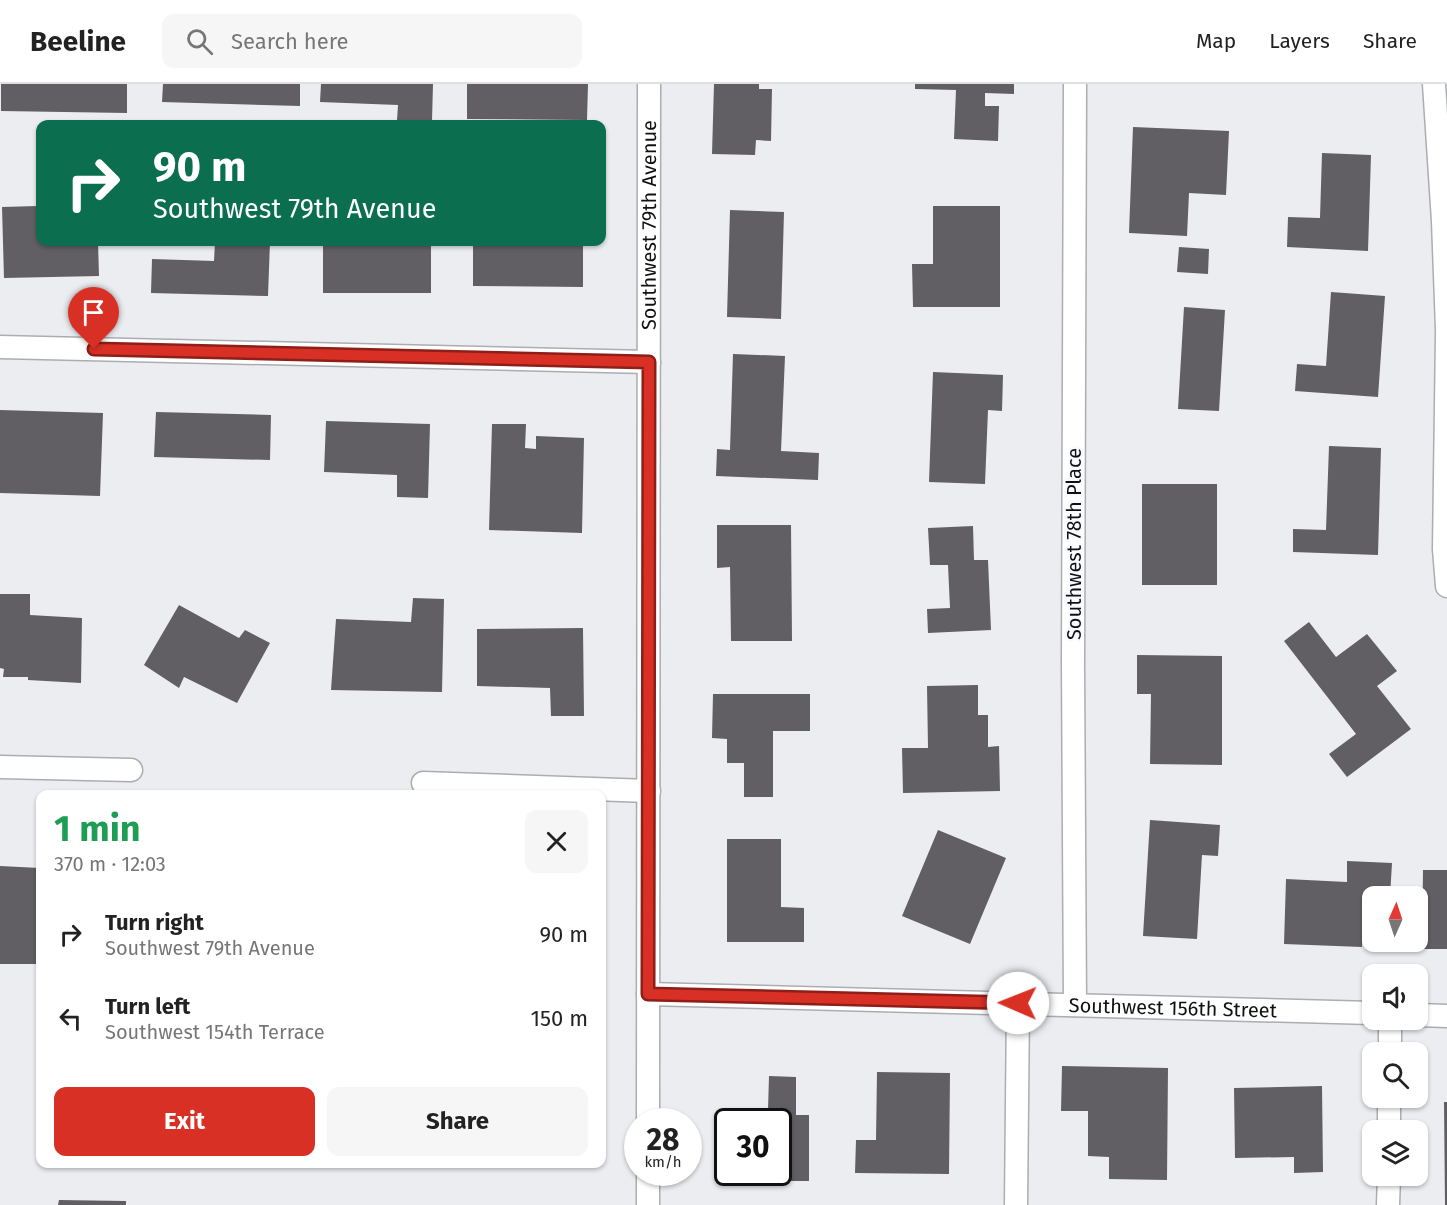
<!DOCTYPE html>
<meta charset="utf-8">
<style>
:root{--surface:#fff;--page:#f6f6f6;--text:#222;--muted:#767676;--line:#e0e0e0;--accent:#d93025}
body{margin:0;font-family:"Fira Sans",sans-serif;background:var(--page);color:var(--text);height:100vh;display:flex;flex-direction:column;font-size:22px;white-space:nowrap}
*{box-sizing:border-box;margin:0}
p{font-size:20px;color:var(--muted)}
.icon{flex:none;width:33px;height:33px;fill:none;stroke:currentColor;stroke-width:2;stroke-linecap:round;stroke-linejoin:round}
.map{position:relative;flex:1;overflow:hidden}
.side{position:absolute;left:36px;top:706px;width:570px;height:378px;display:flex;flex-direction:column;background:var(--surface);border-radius:12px;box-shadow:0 2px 4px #0004}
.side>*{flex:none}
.guide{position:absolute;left:36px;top:36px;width:570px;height:126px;border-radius:12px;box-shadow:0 2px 4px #0004;background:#0b6e4f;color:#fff;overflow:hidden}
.needle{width:39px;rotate:3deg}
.controls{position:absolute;left:1362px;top:802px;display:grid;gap:12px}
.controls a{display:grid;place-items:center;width:66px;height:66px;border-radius:12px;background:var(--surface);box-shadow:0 2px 4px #0004;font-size:30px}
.speed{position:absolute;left:624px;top:1024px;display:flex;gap:12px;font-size:30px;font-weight:700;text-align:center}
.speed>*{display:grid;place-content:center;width:78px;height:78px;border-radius:50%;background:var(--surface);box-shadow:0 2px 4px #0004;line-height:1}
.speed small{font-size:15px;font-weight:400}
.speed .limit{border:3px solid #111;border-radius:9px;background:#fff;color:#111}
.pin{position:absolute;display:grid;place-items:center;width:51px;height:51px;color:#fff;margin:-62px -26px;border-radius:50% 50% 50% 0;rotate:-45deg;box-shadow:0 0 6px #0007}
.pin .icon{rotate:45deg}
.me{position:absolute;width:66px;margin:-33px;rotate:271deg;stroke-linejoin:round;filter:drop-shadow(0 0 4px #0008)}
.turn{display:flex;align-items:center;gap:21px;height:126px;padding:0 18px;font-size:27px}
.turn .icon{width:78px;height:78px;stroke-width:2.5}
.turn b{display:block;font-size:42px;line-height:51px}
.round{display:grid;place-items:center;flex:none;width:63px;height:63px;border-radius:12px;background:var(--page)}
.headline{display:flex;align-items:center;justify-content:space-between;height:102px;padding:0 18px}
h1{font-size:36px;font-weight:700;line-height:45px;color:#1e9e55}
.cta{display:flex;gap:12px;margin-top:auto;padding:12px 18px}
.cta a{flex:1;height:69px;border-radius:12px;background:var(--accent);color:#fff;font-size:24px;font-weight:700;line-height:69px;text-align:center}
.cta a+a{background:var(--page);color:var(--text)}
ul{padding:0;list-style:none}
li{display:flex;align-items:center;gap:18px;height:84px;padding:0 18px}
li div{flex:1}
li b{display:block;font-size:22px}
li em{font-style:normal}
header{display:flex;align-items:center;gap:36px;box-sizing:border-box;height:84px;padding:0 30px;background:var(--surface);border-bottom:2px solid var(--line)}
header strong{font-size:28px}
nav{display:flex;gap:33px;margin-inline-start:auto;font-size:21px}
.search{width:420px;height:54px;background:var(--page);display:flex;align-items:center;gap:15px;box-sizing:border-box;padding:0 21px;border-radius:12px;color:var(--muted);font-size:22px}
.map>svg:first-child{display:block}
</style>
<header>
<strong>Beeline</strong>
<div class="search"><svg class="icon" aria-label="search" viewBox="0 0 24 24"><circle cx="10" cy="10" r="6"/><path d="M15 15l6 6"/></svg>Search here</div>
<nav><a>Map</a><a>Layers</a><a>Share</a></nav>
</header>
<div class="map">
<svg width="1447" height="1121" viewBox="0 0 1447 1121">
<rect width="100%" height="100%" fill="#ecedf1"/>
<path fill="#615f63" d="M1 0H127V29L1 27Z
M163 0H300V22L162 18Z
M321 0H433L432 37 397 36 398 21 320 18Z
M467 0H588L587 36 467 35Z
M714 0H759V5H772L771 57 756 56 755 71 712 70Z
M915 0H1014V10L985 9V22H999L998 57 954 55 956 6 915 5Z
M1133 43 1229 47 1226 111 1189 109 1187 152 1129 149Z
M1322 69 1371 71 1368 167 1287 163 1288 133 1320 134Z
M37 105H40V158H98L99 192 4 194 2 123 37 122Z
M933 122H1000V223H913L912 180H933Z
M730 126 784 128 781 235 727 233Z
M215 158H270L268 212 151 209 152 175 214 177Z
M323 158H431V209H323Z
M473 158H583V203L473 202Z
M1179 163 1209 165 1208 190 1177 188Z
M1331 208 1385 212 1378 313 1295 307 1297 280 1326 282Z
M1184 223 1225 226 1219 327 1178 325Z
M733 270 785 272 781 367 819 369 818 396 716 392 717 365 730 366Z
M933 288 1003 291 1002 327 988 326 985 400 929 398Z
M0 326 103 329 100 412 0 409Z
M156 328 271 331 270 376 154 373Z
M326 337 430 340 428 414 397 413V391L324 388Z
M492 340H526L525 364 536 365V352L584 354 582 449 489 446Z
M1329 362 1381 364 1378 471 1293 468V445L1326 446Z
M1142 400H1217V501H1142Z
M717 441H791L792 557H731L730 483 717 484Z
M973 442 974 476H988L991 546 928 549 927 525 950 524 948 481H930L928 444Z
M0 510H30V531L82 534 81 599 28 596V593H3L4 585 0 584Z
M413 514 444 515 442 608 331 606 336 535 411 538Z
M179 521 239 554 245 546 270 559 237 619 184 593 179 604 144 581Z
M1309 538 1336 573 1367 550 1397 587 1377 602 1411 645 1347 693 1329 670 1356 650 1284 557Z
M583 544 584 632H551L550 604 477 602V545Z
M1137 571 1222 572V681L1150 680 1151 610H1137Z
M978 601V631H988V663L999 662 1000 707 903 709 902 664H928L927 602Z
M713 610H810V647H773V713H744V679H727V655L712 654Z
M1150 736 1220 741 1218 772 1202 771 1197 855 1143 852Z
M938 746 1006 774 970 860 902 832Z
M727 755H781V823L804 824V858H727Z
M1347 777 1392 779 1390 813H1372V855H1362V863L1284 860 1286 795 1347 798Z
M0 782 40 784V880H0Z
M1423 786H1447V865H1422Z
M1062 982 1168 984 1167 1096 1109 1095V1073L1088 1072V1027H1061Z
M877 988 950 989 949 1090 855 1089 856 1056H876Z
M769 992 796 993V1031H809V1097H720L721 1037H728V1089H778V1038H758L759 1026H768Z
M1322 1002 1323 1088 1294 1089V1073L1235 1074 1234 1004Z
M1444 1018H1447V1121H1445Z
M409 1080H486V1084L409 1082Z
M59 1116 126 1117V1121H58Z"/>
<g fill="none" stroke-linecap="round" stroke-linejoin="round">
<g stroke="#acadb0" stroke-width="25">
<g id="minor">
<path d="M1075 0 1073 580 1075 921"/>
<path d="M1434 0 1443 137 1447 245"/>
<path d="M1447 250 1444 465 1447 502"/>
<path d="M0 263 649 278"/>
<path d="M0 683 131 686"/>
<path d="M423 699 649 707"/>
<path id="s1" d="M648 910 1372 929"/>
<path d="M1418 931 1447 932"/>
<path d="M1390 969V936"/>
<path id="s2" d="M648 1038 649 0"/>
<path d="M1389 1047V1014"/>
<path d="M648 1089V1121"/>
<path d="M1016 1121 1018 919"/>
<path d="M1388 1121 1389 1092"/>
</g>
</g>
<use href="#minor" stroke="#fff" stroke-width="22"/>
</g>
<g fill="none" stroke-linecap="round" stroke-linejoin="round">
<g stroke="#8d1f18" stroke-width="15">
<path id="route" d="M94 265 649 278 648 910 1018 919"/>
</g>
<use href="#route" stroke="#d93025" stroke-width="10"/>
</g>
<g text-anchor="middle" stroke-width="5" stroke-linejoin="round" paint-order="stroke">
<g font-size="20" fill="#0f1011" stroke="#f9fafe">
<text dy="7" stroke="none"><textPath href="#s2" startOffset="897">Southwest 79th Avenue</textPath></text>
<text transform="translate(1074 460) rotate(-90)" y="7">Southwest 78th Place</text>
<text dy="7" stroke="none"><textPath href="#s1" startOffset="525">Southwest 156th Street</textPath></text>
</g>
</g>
</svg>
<div class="controls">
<a><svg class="needle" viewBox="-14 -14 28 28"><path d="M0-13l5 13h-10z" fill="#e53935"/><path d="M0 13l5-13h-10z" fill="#767676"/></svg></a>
<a><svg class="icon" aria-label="sound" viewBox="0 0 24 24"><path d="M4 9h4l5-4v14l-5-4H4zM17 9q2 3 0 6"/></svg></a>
<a><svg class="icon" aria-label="search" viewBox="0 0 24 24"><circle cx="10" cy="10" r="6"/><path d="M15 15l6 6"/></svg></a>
<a><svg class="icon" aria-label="layers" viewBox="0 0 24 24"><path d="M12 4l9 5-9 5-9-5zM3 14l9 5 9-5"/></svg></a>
</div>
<div class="speed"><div>28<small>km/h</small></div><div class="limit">30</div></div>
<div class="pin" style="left:94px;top:265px;background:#d93025"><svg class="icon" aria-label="arrive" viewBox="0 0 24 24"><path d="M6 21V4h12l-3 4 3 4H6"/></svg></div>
<svg class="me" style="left:1018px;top:919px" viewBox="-20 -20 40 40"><circle r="19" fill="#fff"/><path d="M0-13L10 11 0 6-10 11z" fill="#d93025"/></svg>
<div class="guide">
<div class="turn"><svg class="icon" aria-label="right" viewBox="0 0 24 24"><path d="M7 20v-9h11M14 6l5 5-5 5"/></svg><div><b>90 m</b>Southwest 79th Avenue</div></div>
</div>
<section class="side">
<div class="headline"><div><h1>1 min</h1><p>370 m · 12:03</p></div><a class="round"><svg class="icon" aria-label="close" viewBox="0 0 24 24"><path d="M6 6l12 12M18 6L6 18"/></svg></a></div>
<ul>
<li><svg class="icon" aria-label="right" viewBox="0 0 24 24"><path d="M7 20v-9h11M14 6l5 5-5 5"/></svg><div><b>Turn right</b><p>Southwest 79th Avenue</p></div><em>90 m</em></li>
<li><svg class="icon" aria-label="left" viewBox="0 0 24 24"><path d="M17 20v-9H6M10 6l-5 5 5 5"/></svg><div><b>Turn left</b><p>Southwest 154th Terrace</p></div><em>150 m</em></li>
</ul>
<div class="cta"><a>Exit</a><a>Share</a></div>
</section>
</div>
